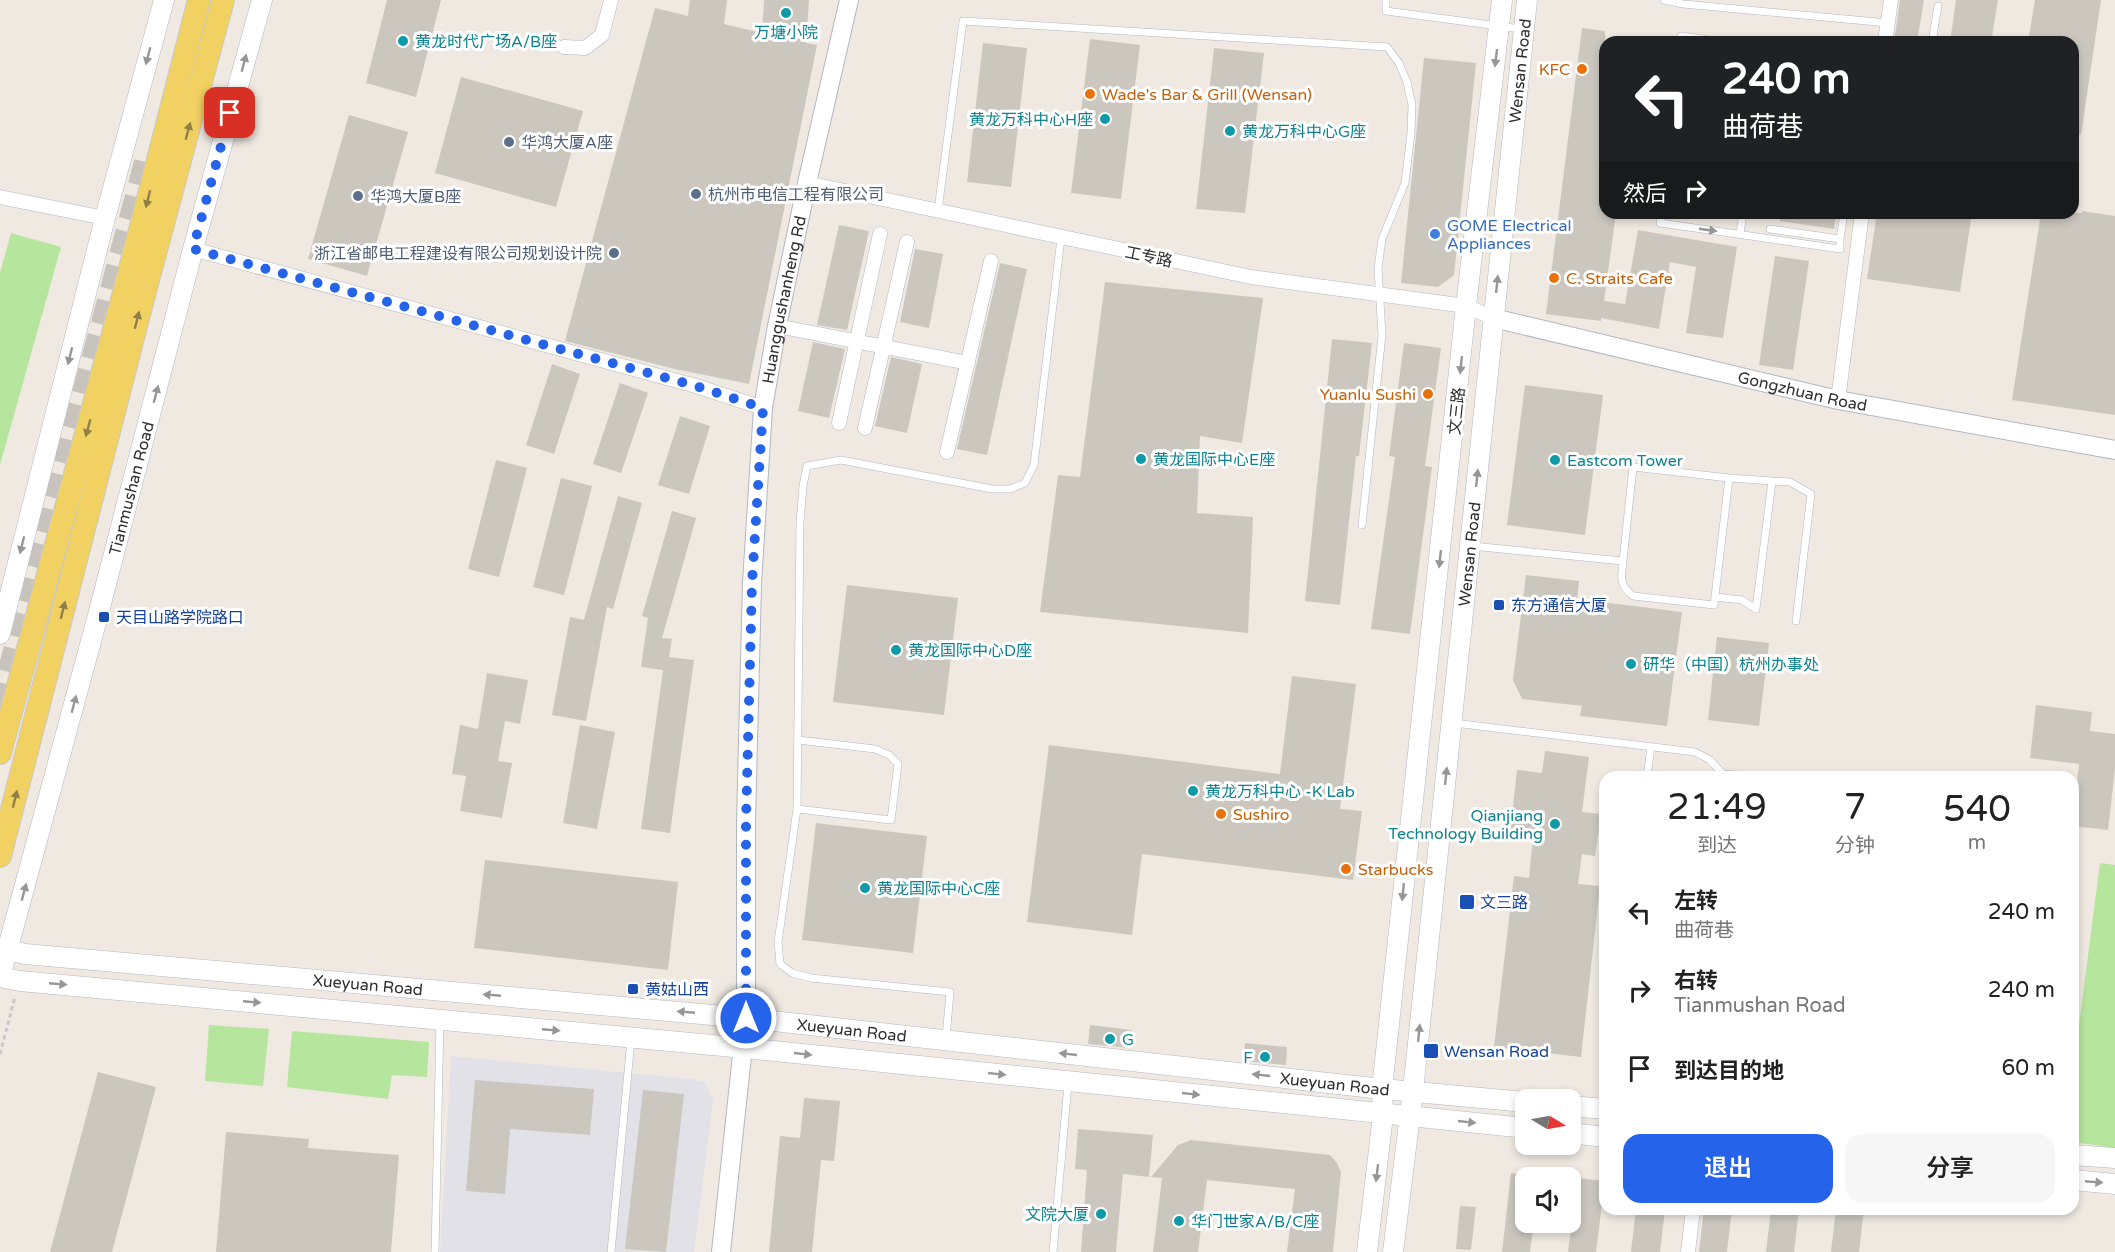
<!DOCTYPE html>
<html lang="zh">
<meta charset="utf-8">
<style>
:root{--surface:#fff;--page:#f6f6f6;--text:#222;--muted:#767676;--accent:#2563eb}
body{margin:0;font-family:"Varela Round","Noto Sans SC",sans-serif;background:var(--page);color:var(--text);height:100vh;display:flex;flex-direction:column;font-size:22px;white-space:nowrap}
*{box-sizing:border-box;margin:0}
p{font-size:20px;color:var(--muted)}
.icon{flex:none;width:33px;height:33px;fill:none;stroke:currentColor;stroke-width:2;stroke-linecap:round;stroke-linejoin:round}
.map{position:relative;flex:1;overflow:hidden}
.sheet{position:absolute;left:1599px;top:771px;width:480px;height:444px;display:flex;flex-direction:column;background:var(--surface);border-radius:18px;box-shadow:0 3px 9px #0003}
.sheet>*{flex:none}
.top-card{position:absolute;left:1599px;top:36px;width:480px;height:183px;border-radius:18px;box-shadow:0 3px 9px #0003;background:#202124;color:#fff;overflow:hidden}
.needle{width:39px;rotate:100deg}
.buttons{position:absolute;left:1515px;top:1089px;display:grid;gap:12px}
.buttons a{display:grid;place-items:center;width:66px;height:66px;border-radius:12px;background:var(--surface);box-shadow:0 3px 9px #0003;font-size:30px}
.pin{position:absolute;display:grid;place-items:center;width:51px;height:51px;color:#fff;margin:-26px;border-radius:12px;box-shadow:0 3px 9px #0006}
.me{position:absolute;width:66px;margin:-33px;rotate:0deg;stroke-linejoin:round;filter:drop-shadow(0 0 4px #0008)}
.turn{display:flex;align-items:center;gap:21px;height:126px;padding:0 24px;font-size:27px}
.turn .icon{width:78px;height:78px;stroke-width:2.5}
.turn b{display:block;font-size:42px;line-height:51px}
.then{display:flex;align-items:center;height:57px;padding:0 24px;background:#0003;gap:12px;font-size:22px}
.eta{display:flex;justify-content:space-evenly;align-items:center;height:102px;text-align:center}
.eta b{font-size:36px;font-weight:600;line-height:42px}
.button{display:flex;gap:12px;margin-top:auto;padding:12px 24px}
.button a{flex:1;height:69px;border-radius:18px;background:var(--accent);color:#fff;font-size:24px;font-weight:600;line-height:69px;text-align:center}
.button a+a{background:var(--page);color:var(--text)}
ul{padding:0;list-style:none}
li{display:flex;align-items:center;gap:18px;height:78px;padding:0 24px}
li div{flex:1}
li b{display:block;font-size:22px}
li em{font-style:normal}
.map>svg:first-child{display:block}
</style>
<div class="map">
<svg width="2115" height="1252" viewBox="0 0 2115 1252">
<rect width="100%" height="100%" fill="#efe9e1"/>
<path fill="#e3e1e8" d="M451 1056 691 1079 705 1082 713 1100 694 1252H440Z"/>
<path fill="#b6e59e" d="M11 233 61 247 0 465V273Z
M2100 863 2115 865V1148L2073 1142V1071Z
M209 1025 269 1029 263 1086 205 1081Z
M292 1031 429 1042 427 1077 392 1075 388 1099 287 1087Z"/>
<path fill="#cbc7bf" d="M387 0H441L416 97 366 83Z
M690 0H727L724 24 762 33 764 0H809L806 43 817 45 749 384 675 369 565 341 655 8 688 16Z
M1900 0H1924L1917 42H1894Z
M1956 0H1998L1991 42H1950Z
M2035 0H2101L2081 135 2073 134V42H2028Z
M1582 28 1605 31V213H1616L1604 301 1625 304 1638 230 1737 247 1723 338 1686 333 1696 267 1670 262 1659 329 1601 318V321L1546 314Z
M1090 39 1140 45 1121 199 1071 193Z
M983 43 1027 48 1011 187 967 182Z
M1214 48 1264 53 1245 213 1196 209Z
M1424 58 1476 63 1454 275 1438 287 1401 283Z
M461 77 583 111 556 207 435 173Z
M349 115 408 132 367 276 308 259Z
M2082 211 2115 216V415L2012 400 2041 213H2082Z
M1781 213H1836L1834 229 1780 221Z
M1877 213H1972L1960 292 1867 279Z
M839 225 869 231 847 330 817 325Z
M915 249 943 254 929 328 900 322Z
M1775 256 1809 261 1793 370 1759 365Z
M1000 263 1027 269 987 455 957 449Z
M1105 282 1263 298 1242 443 1200 436 1197 513 1253 517 1248 633 1040 612 1058 475 1080 477Z
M1332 339 1372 343 1359 456H1356L1340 605 1305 601Z
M813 342 845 349 829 418 798 411Z
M1404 343 1441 348 1425 466 1432 467 1410 634 1371 629 1395 457 1389 456Z
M891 357 922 364 907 433 875 426Z
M552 364 580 374 554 454 526 445Z
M620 383 648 393 621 473 593 464Z
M1525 385 1603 395 1585 535 1507 525Z
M680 416 710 426 689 494 658 485Z
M496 460 527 468 499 577 468 569Z
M561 478 592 486 564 595 533 587Z
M618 496 642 503 613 609 607 607 586 721 552 715 570 617 584 620Z
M672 511 696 518 662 638 672 639 669 657 694 660 670 833 641 829 663 670 641 667 648 618 642 616Z
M1526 575 1579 581 1577 599 1682 612 1667 726 1580 716 1582 706 1522 699 1513 680Z
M847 585 958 598 944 715 833 702Z
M1717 637 1769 643 1759 726 1708 720Z
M487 673 528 680 520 724 505 721 498 761 512 763 502 818 460 811 466 776 452 774 460 725 478 729Z
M1292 676 1356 684 1340 809 1362 811 1353 880 1142 854 1132 935 1027 922 1049 745 1280 774Z
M2036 705 2092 712 2090 731 2115 734V769L2108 830 2073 826 2079 764 2030 758Z
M580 725 615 732 597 829 563 823Z
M1545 751 1589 757 1582 812 1601 814 1595 856 1582 854 1578 884 1600 886 1581 1057 1494 1047 1514 876 1529 878 1533 837 1510 834 1517 770 1542 773Z
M816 823 927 836 913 953 802 940Z
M485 860 678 882 668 970 474 948Z
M1090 1025 1132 1030 1130 1048 1088 1044Z
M1245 1043 1287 1047 1286 1065 1244 1061Z
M98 1072 156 1087 112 1252H50Z
M475 1080 594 1089 590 1135 510 1129 505 1194 466 1191Z
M643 1090 684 1094 666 1252 625 1249Z
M804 1098 840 1101 834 1161 821 1160 812 1252H769L780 1136 800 1138Z
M1078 1129 1153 1135 1149 1177 1123 1174 1116 1252H1081L1087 1170 1075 1169Z
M226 1132 309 1139 308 1148 399 1155 391 1252H216Z
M1191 1140 1330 1155 1337 1163 1341 1172 1333 1252H1287L1295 1189 1207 1180 1198 1252H1153L1162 1178 1151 1177 1178 1145Z
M1511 1173 1526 1175V1222H1534L1530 1252H1502Z
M1577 1178 1605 1181 1596 1252H1568Z
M1460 1206 1476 1207 1471 1250 1456 1249Z
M1636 1209H1665L1660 1252H1631Z
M1704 1209H1732L1727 1252H1699Z
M1771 1209H1799L1794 1252H1766Z
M1836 1209H1864L1859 1252H1831Z"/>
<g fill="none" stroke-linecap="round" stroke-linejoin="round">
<path stroke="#c8c4bd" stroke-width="24" stroke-dasharray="24 12" stroke-linecap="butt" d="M0 707 147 159"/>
<g stroke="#b4b7c1" stroke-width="8">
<path id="service" d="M1386 0V11L1521 29
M1664 0 1683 4 1888 23
M1681 42V36L1725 42
M1932 42 1938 6
M938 210 963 21 1387 47 1399 63 1407 82 1412 105 1411 133 1405 183 1382 239 1378 268 1382 335 1362 525
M1661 213 1660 223 1840 249V239L1844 213
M1770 229 1840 239
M1740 234 1743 213
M1772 481 1790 482 1811 494 1796 621
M1472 546 1623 561C1621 578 1619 585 1633 596L1714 605 1729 478 1633 467 1623 561
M1715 597 1742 600 1756 609 1772 481 1729 478
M1454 723 1695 752 1710 760 1723 774 1763 777
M1647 777 1651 747
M797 809 891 820 898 764 889 755 875 749 798 740
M946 1038 950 992 811 978 792 973 780 964 778 942 797 809 800 523 803 486 807 466 841 460 992 489H1010L1025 483 1034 465 1061 238
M435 1252 440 1022
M611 1252 631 1040
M1053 1252 1068 1084"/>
</g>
<g stroke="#b4b7c1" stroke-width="15">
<path id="minor" d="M1885 42 1891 0
M564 47 585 48 602 35 611 0
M807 183 1251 277 1466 306 1493 318
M0 197 105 218
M193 249 696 386 763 408
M777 326C841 339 904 350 968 363
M1838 400 1862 213
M839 423 880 234
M865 428 907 242
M947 452 991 261
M1688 1252 1693 1209"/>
</g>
<g stroke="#b4b7c1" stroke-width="20">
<g id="tertiary">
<path id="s1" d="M1493 318 1838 400 2115 450"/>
<path id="s2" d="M721 1252 746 1018V821L752 583 763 408 777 326 807 183 849 0"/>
</g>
</g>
<g stroke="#b4b7c1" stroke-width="21">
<g id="secondary">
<path d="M0 634 105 218 164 0"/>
<path id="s3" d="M0 948 25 954 746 1018 1382 1089 1526 1102"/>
<path d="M0 977 20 981 745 1048 1526 1128"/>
<path id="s4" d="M0 977 97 619 193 249 262 0"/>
<path d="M1570 1106 1605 1109"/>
<path d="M1570 1133 1605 1137"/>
<path d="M2073 1155 2115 1158"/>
<path d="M2073 1180 2115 1184"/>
<path d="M1367 1252 1383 1115 1382 1089 1466 306 1502 0"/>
<path id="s5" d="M1393 1252 1413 1091 1527 0"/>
</g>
</g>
<g stroke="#c9c9c9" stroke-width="24">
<path id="primary" d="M0 753 124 292 199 0
M0 856 144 295 223 0"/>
</g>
<path stroke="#c9c9c9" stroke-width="3" stroke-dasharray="4.5 3" stroke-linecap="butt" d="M0 1054 15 997"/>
<use href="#service" stroke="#fff" stroke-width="7"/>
<use href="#minor" stroke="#fff" stroke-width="14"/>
<use href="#tertiary" stroke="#fff" stroke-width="18"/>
<use href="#secondary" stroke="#fff" stroke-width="20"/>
<use href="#primary" stroke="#f2d163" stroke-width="22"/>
</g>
<defs><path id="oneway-solid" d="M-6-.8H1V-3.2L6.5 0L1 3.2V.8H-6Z" transform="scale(1.5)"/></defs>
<g fill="#969696">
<use href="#oneway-solid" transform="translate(148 56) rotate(105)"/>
<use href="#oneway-solid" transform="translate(1496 58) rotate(97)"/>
<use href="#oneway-solid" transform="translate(244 63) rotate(-75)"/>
<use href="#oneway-solid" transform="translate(1708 230) rotate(8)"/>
<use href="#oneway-solid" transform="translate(1497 284) rotate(-84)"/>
<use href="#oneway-solid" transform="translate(70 356) rotate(104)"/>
<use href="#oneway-solid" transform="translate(1461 365) rotate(96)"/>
<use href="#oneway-solid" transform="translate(156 394) rotate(-75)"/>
<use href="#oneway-solid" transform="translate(1477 478) rotate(-84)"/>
<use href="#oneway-solid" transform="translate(22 545) rotate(104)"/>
<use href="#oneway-solid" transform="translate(1440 559) rotate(96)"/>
<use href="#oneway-solid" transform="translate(74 704) rotate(-75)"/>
<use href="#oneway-solid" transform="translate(1446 776) rotate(-84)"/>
<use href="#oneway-solid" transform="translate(24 892) rotate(-75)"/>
<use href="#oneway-solid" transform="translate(1403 892) rotate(96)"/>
<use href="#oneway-solid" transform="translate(58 984) rotate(5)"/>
<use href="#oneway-solid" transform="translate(492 995) rotate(-175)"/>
<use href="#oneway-solid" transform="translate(252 1002) rotate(5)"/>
<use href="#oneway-solid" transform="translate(686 1012) rotate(-175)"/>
<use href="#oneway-solid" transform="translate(551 1030) rotate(5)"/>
<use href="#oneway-solid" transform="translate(1419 1033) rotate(-84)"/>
<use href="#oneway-solid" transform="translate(803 1054) rotate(6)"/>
<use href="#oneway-solid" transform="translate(1068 1054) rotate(-174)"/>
<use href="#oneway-solid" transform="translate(997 1074) rotate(6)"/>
<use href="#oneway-solid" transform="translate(1261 1075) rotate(-174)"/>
<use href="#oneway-solid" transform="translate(1191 1094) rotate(6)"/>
<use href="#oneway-solid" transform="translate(1467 1122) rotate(6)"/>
<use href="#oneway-solid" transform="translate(1377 1173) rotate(97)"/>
<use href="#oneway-solid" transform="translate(2094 1182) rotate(5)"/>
</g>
<g fill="#908048">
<use href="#oneway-solid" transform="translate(188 131) rotate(-75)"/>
<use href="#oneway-solid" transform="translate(148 199) rotate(104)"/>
<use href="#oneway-solid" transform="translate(137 320) rotate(-76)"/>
<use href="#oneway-solid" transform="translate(88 428) rotate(105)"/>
<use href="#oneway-solid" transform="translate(63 610) rotate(-76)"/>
<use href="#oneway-solid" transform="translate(15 799) rotate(-76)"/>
</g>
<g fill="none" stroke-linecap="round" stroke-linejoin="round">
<path stroke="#2563eb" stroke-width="10" stroke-dasharray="0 18" d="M230 113 193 249 696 386 763 408 752 583 746 821V1018"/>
</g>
<g fill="#0f9aa8" stroke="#fff" stroke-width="2">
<circle cx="786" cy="13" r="6"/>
<circle cx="403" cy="41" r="6"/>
<circle cx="1105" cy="119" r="6"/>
<circle cx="1230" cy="131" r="6"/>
<circle cx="1141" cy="459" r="6"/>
<circle cx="1555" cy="460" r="6"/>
<circle cx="896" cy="650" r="6"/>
<circle cx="1631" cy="664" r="6"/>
<circle cx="1193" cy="791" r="6"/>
<circle cx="1555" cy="824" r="6"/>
<circle cx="865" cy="888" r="6"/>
<circle cx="1110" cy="1039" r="6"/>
<circle cx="1265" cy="1057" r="6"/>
<circle cx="1101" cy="1214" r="6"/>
<circle cx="1179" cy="1221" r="6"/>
</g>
<g fill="#e8710a" stroke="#fff" stroke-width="2">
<circle cx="1582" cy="69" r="6"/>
<circle cx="1090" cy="94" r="6"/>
<circle cx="1554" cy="278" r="6"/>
<circle cx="1428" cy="394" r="6"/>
<circle cx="1221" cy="814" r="6"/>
<circle cx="1346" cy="869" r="6"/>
</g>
<g fill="#5c6f8a" stroke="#fff" stroke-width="2">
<circle cx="509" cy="142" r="6"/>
<circle cx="696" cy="194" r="6"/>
<circle cx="358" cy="196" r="6"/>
<circle cx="614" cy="253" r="6"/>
</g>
<circle fill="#3f7fe0" stroke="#fff" stroke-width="2" cx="1435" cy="234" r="6"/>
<g fill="#1a4fb4" stroke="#fff" stroke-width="2">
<rect x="1493" y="599" width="12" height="12" rx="3"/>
<rect x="98" y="611" width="12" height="12" rx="3"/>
<rect x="1459" y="894" width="16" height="16" rx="3"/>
<rect x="627" y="983" width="12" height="12" rx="3"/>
<rect x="1423" y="1043" width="16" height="16" rx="3"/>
</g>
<g text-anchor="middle" stroke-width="6" stroke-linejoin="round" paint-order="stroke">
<g font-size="16" fill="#0d838f" stroke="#fff" text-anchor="start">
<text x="786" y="38" text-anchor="middle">万塘小院</text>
<text x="415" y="47">黄龙时代广场A/B座</text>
<text x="1093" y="125" text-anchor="end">黄龙万科中心H座</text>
<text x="1242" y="137">黄龙万科中心G座</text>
<text x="1153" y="465">黄龙国际中心E座</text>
<text x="1567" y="466">Eastcom Tower</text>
<text x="908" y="656">黄龙国际中心D座</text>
<text x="1643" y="670">研华（中国）杭州办事处</text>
<text x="1205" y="797">黄龙万科中心 -K Lab</text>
<text x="1543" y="821" text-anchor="end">Qianjiang<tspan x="1543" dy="18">Technology Building</tspan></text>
<text x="877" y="894">黄龙国际中心C座</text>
<text x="1122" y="1045">G</text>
<text x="1253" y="1063" text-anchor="end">F</text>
<text x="1089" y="1220" text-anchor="end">文院大厦</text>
<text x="1191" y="1227">华门世家A/B/C座</text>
</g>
<g font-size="16" fill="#c56008" stroke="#fff" text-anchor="start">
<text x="1570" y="75" text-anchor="end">KFC</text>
<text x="1102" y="100">Wade's Bar &amp; Grill (Wensan)</text>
<text x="1566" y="284">C. Straits Cafe</text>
<text x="1416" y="400" text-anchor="end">Yuanlu Sushi</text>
<text x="1233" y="820">Sushiro</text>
<text x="1358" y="875">Starbucks</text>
</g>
<g font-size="16" fill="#2e2e2e" stroke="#fff">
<text dy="6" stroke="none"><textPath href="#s5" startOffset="1188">Wensan Road</textPath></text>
<text transform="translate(1149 256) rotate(12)" y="6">工专路</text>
<text dy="6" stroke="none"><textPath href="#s2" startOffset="956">Huanggushanheng Rd</textPath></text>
<text dy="6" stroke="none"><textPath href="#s1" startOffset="318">Gongzhuan Road</textPath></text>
<text transform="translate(1456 411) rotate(-84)" y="6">文三路</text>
<text dy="6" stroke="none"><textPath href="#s4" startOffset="506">Tianmushan Road</textPath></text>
<text dy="6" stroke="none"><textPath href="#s5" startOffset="702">Wensan Road</textPath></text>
<text dy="6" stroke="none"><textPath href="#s3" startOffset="370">Xueyuan Road</textPath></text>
<text dy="6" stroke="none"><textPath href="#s3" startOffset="856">Xueyuan Road</textPath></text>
<text dy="6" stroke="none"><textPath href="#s3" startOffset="1342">Xueyuan Road</textPath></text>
</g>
<g font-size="16" fill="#4e5e75" stroke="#fff" text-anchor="start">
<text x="521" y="148">华鸿大厦A座</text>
<text x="708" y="200">杭州市电信工程有限公司</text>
<text x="370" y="202">华鸿大厦B座</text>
<text x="602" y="259" text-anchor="end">浙江省邮电工程建设有限公司规划设计院</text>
</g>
<g font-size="16" fill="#366cbe" stroke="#fff" text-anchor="start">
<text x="1447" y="231">GOME Electrical<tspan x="1447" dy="18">Appliances</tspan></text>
</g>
<g font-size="16" fill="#164399" stroke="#fff" text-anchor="start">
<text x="1511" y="611">东方通信大厦</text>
<text x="116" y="623">天目山路学院路口</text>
<text x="1480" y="908">文三路</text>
<text x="645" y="995">黄姑山西</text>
<text x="1444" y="1057">Wensan Road</text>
</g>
</g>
</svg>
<div class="buttons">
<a><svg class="needle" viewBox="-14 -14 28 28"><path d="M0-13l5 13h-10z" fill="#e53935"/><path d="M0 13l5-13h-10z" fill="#767676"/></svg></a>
<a><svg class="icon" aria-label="sound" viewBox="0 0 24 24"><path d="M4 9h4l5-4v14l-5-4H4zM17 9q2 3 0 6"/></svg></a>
</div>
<div class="pin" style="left:230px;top:113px;background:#d93025"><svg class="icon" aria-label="arrive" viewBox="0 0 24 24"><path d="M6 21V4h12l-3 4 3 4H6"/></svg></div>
<svg class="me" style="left:746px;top:1018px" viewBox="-20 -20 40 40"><circle r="17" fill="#2563eb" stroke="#fff" stroke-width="3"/><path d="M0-11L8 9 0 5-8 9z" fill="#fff"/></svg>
<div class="top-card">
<div class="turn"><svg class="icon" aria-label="left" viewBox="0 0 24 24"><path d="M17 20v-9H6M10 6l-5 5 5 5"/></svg><div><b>240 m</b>曲荷巷</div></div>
<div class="then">然后<svg class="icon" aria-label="right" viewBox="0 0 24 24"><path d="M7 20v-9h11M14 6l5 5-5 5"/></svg></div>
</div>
<section class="sheet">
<div class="eta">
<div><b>21:49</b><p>到达</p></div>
<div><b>7</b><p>分钟</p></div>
<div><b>540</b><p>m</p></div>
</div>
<ul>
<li><svg class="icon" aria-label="left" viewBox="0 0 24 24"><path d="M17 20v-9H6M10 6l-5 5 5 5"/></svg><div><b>左转</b><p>曲荷巷</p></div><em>240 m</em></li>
<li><svg class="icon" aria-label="right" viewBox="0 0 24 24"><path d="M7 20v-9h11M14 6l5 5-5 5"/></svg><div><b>右转</b><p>Tianmushan Road</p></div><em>240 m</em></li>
<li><svg class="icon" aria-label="arrive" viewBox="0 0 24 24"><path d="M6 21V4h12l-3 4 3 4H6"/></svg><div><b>到达目的地</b></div><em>60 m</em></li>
</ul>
<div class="button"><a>退出</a><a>分享</a></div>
</section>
</div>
